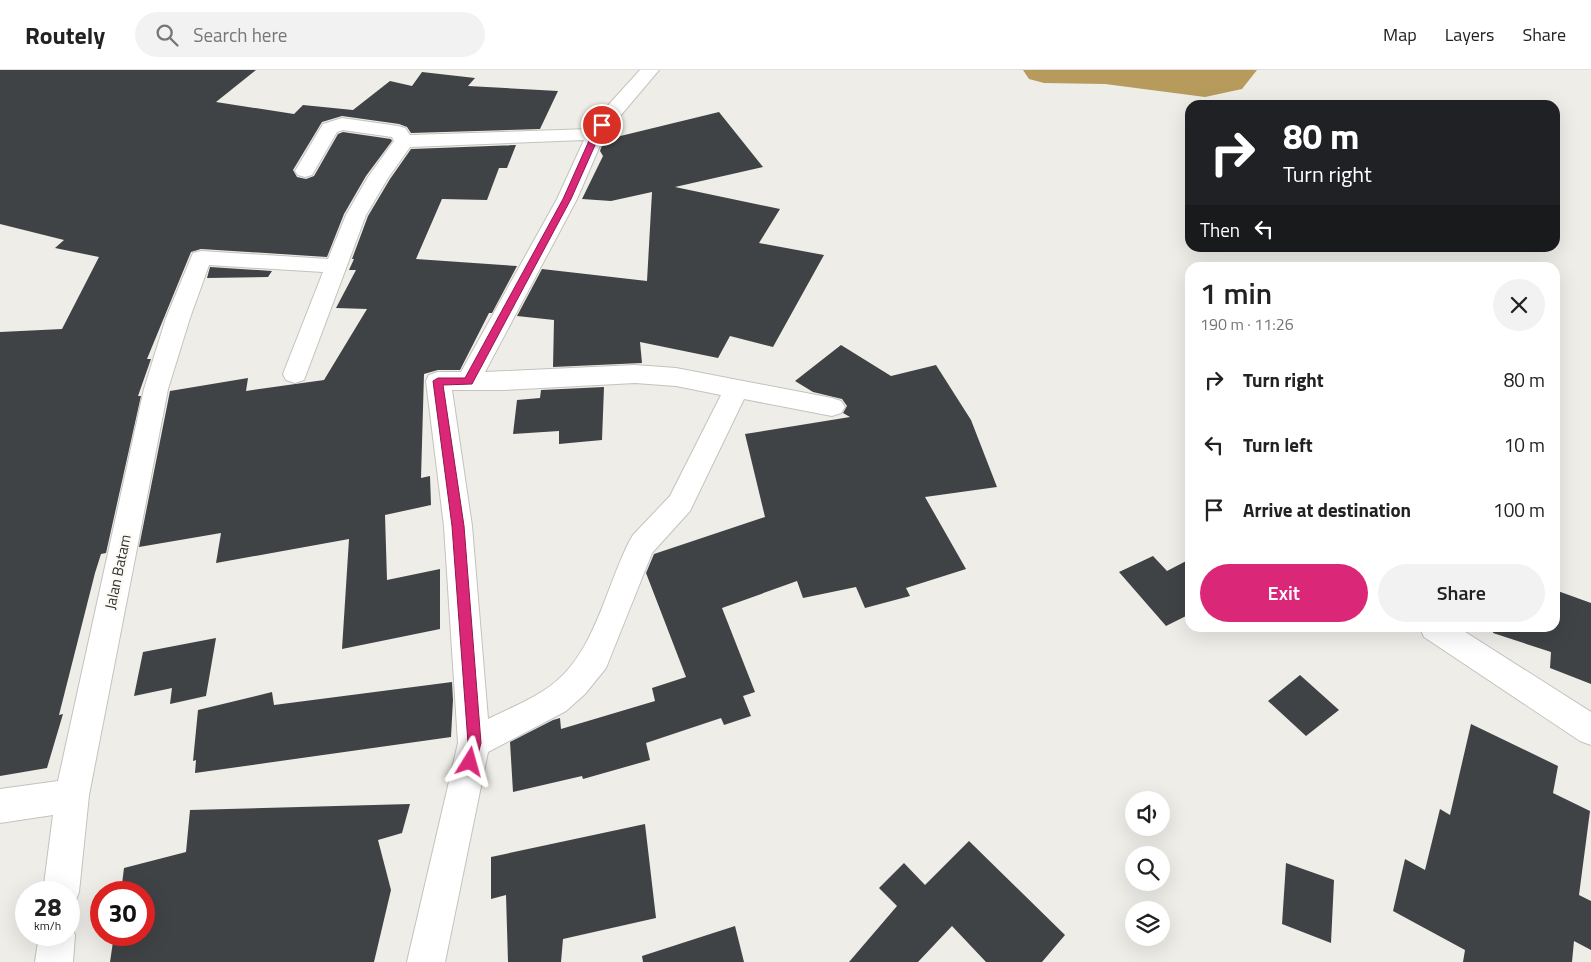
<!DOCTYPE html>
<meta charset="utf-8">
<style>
:root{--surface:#fff;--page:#f2f2f2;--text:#222;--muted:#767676;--line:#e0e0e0;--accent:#db2777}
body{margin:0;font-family:"Titillium Web",sans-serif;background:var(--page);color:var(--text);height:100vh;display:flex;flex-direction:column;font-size:19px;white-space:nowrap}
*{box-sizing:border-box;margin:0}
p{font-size:16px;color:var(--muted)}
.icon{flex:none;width:28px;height:28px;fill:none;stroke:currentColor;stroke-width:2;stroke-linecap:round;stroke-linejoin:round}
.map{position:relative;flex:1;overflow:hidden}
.drawer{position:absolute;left:1185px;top:192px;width:375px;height:370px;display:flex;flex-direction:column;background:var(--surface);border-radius:15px;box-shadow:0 5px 20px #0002}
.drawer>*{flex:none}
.guide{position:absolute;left:1185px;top:30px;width:375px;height:152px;border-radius:15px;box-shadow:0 5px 20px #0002;background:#202124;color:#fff;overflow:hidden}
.buttons{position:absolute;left:1125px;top:721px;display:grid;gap:10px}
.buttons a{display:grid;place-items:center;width:45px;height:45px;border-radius:50%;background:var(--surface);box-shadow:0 5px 20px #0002;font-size:25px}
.speed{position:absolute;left:15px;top:811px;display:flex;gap:10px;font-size:25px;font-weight:700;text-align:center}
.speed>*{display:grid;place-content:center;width:65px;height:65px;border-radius:50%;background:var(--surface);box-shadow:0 5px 20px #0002;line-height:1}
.speed small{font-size:12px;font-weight:400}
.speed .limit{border:8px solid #d22;background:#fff;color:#111}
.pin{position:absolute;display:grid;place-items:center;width:42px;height:42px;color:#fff;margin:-21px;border:2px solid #fff;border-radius:50%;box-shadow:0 1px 5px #0007}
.me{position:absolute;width:55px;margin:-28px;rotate:8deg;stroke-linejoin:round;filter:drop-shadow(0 0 4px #0008)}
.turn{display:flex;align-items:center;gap:18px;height:105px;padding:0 15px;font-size:22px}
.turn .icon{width:65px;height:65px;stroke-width:2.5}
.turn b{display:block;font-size:35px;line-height:42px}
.then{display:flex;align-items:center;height:48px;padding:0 15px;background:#0003;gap:10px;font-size:19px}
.round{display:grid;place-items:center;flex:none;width:52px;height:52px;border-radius:26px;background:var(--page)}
.overview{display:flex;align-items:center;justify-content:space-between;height:85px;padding:0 15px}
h1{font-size:30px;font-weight:600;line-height:38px}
.button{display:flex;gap:10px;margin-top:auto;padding:10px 15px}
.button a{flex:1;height:58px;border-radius:30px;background:var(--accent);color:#fff;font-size:20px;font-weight:600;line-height:58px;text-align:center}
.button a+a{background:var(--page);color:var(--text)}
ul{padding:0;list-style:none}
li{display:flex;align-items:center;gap:15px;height:65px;padding:0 15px}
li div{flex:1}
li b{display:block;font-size:19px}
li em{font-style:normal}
header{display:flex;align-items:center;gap:30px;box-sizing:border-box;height:70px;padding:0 25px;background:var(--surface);border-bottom:1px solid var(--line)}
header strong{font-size:24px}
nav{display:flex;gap:28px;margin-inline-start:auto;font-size:18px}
.search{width:350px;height:45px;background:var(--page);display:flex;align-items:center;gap:12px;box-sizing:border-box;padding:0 18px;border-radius:28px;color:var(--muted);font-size:19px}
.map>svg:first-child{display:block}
</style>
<header>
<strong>Routely</strong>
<div class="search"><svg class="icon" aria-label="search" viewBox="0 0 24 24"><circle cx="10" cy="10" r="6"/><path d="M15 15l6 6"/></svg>Search here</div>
<nav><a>Map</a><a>Layers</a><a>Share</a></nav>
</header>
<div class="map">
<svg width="1591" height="892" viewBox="0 0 1591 892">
<rect width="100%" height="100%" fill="#efede8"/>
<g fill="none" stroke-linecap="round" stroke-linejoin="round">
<path fill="#b69b5d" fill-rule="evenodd" d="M1023 0H1257L1242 19 1205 27 1105 14 1044 13 1029 9Z"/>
</g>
<path fill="#404346" d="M0 0H256L216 32 294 44 303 35 353 40 390 11 412 16 422 2 475 8 468 16 558 21 540 59 411 63 407 57 399 54 342 46 322 52 293 100 297 107 306 109 314 106 338 64 343 62 391 69 392 71 366 106 344 144 327 187 201 179 191 182 147 289H151L138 326H141L106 483 101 484 95 503 59 645 63 644 47 698 0 706V262L62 259 99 187 55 178 64 170 0 154Z
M719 42 763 97 675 117 780 139 759 173 824 185 773 277 730 266 718 288 640 272 642 293 553 297 554 250 517 246 542 199 647 211 652 122 611 131 582 129 603 86 600 81 604 70Z
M516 75 507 98H499L487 130 442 129 416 189 517 196 492 243H489L460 300H438L424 304 421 408 430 406 431 435 385 445 387 510 440 499V559L342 579 349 469 216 493 221 463 139 477 170 321 248 308 246 321 324 310 367 239 336 238 356 200H349L354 189H352L368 146 390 109 411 79Z
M210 197 272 201 268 207 207 208Z
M841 275 891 306 936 295 971 350 997 417 925 427 966 499 906 518 910 526 865 538 856 517 803 528 797 511 722 538 755 622 743 626 751 646 724 655 721 648 646 673 650 690 583 709 582 706 513 722 510 672 553 650 560 648 561 659 655 631 652 618 686 607 646 503 654 484 765 447 745 364 850 347 843 343 847 336 842 329 813 322 795 311Z
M604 317 602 370 559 374V361L513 364 517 330 540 328 541 320Z
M1153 486 1167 501 1190 489V544L1166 556 1119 502Z
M1555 520 1591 533V614L1550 598 1551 582 1493 563 1494 558H1555Z
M216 568 206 626 170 634 172 618 134 626 143 582Z
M1300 605 1339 640 1306 666 1268 631Z
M452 612 453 630 451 667 195 703 196 690 193 691 198 640 272 622 274 635Z
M1471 654 1558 696 1553 723 1590 741 1579 825 1591 831V880L1574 871 1572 892H1463L1465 880 1393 841 1405 789 1425 800 1440 739 1450 745Z
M410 734 402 763 378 770 391 820 374 892H110L114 865H144V822H121L124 798 186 782 190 740Z
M645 754 656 848 563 869 561 892H508L506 825 491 829V787Z
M969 771 1065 865 1042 892H986L952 856 918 892H849L897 836 879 818 904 793 925 815Z
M1286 793 1334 810 1331 873 1282 854Z
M735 856 744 892H643L642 886Z"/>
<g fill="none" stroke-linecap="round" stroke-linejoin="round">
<g stroke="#c4c2bd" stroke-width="2">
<path id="street" d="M640 0H659L605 64 577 129 485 302 635 295 676 298 832 328 841 331 845 337 841 343 832 346 744 329 690 441 652 483 606 598 585 624 566 641 488 682 445 892H407L458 673 444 456 426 311 429 305 438 302H461L557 129 584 70 410 77 388 108 366 145 304 310 295 313 286 310 283 304 323 202 209 195 190 248 168 319 89 725 79 822 74 835 69 837V822H43L53 745 0 753V719L58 711 144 319 166 248 193 183 201 181 328 189 346 145 368 107 394 71 392 67 343 60 337 62 312 105 305 107 298 105 295 101 323 54 342 48 398 56 405 58 410 65 590 59 601 43ZM635 313 676 316 721 325 670 426 633 465 629 472C604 521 594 590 543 621 526 632 506 640 488 649L472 456 452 320H503Z
M1420 558H1459L1591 642V675L1580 671 1424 567Z
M69 851 75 865 73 892H35L39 865H69Z"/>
</g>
<use href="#street" fill="#fff" fill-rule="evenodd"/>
</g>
<path fill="#db2777" stroke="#8e194d" d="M599 53 606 55 600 64 571 129 472 314 443 315 464 456 481 673 475 696 470 698 466 696 464 692 468 673 452 456 433 311 438 308H465L563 129 592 64Z"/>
<g text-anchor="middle" stroke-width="5" stroke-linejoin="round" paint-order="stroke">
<g font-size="15" fill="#2e2d2b" stroke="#fcfaf5">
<text transform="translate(118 502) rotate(-78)" y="5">Jalan Batam</text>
</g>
</g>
</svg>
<div class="buttons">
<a><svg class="icon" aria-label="sound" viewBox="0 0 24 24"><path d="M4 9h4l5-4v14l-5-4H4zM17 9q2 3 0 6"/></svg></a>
<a><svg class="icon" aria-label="search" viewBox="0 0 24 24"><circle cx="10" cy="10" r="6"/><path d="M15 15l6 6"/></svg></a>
<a><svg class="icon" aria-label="layers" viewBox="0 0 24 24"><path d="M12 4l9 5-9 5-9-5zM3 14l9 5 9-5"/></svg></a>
</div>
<div class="speed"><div>28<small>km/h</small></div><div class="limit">30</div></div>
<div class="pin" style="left:602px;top:55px;background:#d93025"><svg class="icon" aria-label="arrive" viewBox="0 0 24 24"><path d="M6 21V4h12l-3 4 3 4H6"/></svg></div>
<svg class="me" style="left:470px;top:692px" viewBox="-20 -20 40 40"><path d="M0-17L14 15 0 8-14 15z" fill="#db2777" stroke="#fff" stroke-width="4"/></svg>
<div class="guide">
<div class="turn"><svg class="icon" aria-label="right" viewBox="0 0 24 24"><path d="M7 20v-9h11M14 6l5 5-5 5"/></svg><div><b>80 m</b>Turn right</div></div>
<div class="then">Then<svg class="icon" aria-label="left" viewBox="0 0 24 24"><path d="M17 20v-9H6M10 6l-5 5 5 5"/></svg></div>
</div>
<section class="drawer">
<div class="overview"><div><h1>1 min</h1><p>190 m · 11:26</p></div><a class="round"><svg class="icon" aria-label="close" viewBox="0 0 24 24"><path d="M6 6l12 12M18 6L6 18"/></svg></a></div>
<ul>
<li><svg class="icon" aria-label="right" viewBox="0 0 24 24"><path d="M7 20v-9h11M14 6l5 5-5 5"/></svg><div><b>Turn right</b></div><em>80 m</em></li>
<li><svg class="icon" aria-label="left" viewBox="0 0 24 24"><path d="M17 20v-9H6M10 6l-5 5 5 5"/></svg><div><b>Turn left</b></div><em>10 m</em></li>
<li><svg class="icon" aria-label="arrive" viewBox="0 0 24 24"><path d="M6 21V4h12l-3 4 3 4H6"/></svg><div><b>Arrive at destination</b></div><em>100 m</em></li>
</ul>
<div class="button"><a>Exit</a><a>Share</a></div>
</section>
</div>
